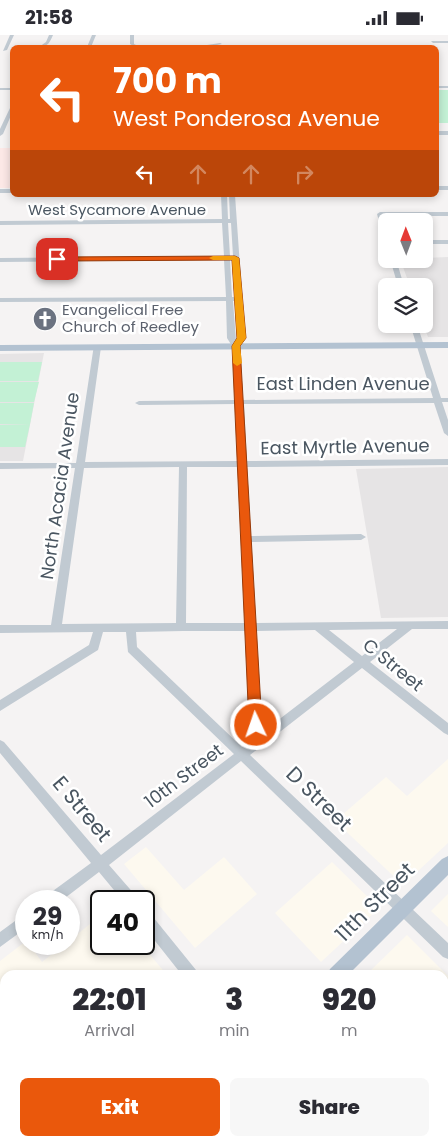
<!DOCTYPE html>
<style>
:root{--surface:#fff;--page:#f7f7f7;--text:#2b2b33;--muted:#7c7c81;--accent:#ea580c}
body{margin:0;font-family:Poppins,sans-serif;background:var(--page);color:var(--text);height:100vh;display:flex;flex-direction:column;font-size:19px;white-space:nowrap}
*{box-sizing:border-box;margin:0}
p{font-size:16px;color:var(--muted)}
.icon{flex:none;width:28px;height:28px;fill:none;stroke:currentColor;stroke-width:2;stroke-linecap:round;stroke-linejoin:round}
.map{position:relative;flex:1;overflow:hidden}
.side{position:absolute;left:0px;top:935px;width:449px;height:176px;display:flex;flex-direction:column;background:var(--surface);border-radius:15px 15px 0 0;box-shadow:0 2px 8px #0003}
.side>*{flex:none}
.guide{position:absolute;left:10px;top:10px;width:429px;height:152px;border-radius:8px;box-shadow:0 2px 8px #0003;background:#ea580c;color:#fff;overflow:hidden}
.needle{width:32px;rotate:359deg}
.buttons{position:absolute;left:378px;top:178px;display:grid;gap:10px}
.buttons a{display:grid;place-items:center;width:55px;height:55px;border-radius:8px;background:var(--surface);box-shadow:0 2px 8px #0003;font-size:25px}
.speed{position:absolute;left:15px;top:855px;display:flex;gap:10px;font-size:25px;font-weight:700;text-align:center}
.speed>*{display:grid;place-content:center;width:65px;height:65px;border-radius:50%;background:var(--surface);box-shadow:0 2px 8px #0003;line-height:1}
.speed small{font-size:12px;font-weight:400}
.speed .limit{border:2px solid #111;border-radius:8px;background:#fff;color:#111}
.pin{position:absolute;display:grid;place-items:center;width:42px;height:42px;color:#fff;margin:-21px;border-radius:10px;box-shadow:0 2px 8px #0006}
.me{position:absolute;width:55px;margin:-28px;rotate:357deg;stroke-linejoin:round;filter:drop-shadow(0 0 4px #0008)}
.turn{display:flex;align-items:center;gap:18px;height:105px;padding:0 20px;font-size:22px}
.turn .icon{width:65px;height:65px;stroke-width:2.5}
.turn b{display:block;font-size:35px;line-height:42px}
.lanes{display:flex;align-items:center;height:48px;padding:0 20px;background:#0003;justify-content:center;gap:25px;direction:ltr}
.lanes .off{opacity:.35}
.eta{display:flex;justify-content:space-evenly;align-items:center;height:85px;text-align:center}
.eta b{font-size:30px;font-weight:800;line-height:35px}
.button{display:flex;gap:10px;margin-top:auto;padding:10px 20px}
.button a{flex:1;height:58px;border-radius:8px;background:var(--accent);color:#fff;font-size:20px;font-weight:800;line-height:58px;text-align:center}
.button a+a{background:var(--page);color:var(--text)}
.status{display:flex;justify-content:space-between;align-items:center;height:35px;padding:0 25px;background:var(--surface);direction:ltr}
.status svg{height:14px;fill:currentColor}
.map>svg:first-child{display:block}
</style>
<div class="status"><b>21:58</b><svg viewBox="0 0 49 12"><path d="M0 12V9h3v3zM5 12V6h3v6zM10 12V3h3v9zM15 12V0h3v12zM26 1h20v11H26zM47 4h2v5h-2z"/></svg></div>
<div class="map">
<svg width="448" height="1111" viewBox="0 0 448 1111">
<rect width="100%" height="100%" fill="#f5f3f3"/>
<path fill="#fdf9ef" d="M448 724V808L403 850 335 786 386 742 407 761Z
M146 812 184 855 224 822 257 859 195 913 124 829Z
M332 827 379 873 321 927 275 878Z
M448 859V892L431 876Z
M101 880V909H141L167 940H5V989L0 994V926L26 906V909H29L42 927 65 909H69V906Z
M407 900 448 941V964L444 969V940H366Z"/>
<path fill="#e6e4e5" d="M448 222V302H428L423 289 424 251H410L400 224Z
M44 318 23 426H0V319Z
M448 432V582L381 583 356 434Z"/>
<path fill="#fce8e6" d="M0 113H12V153H0Z"/>
<path fill="#c3f1d5" d="M436 55H448V88H436Z
M0 327H42L38 346H0Z
M0 347H39L34 367H0Z
M0 368H34L30 389H0Z
M30 389 25 412H0V390Z"/>
<g fill="none" stroke-linecap="round" stroke-linejoin="round">
<path fill="#c1cad2" fill-rule="evenodd" d="M10 0H14L7 15 3 16Z
M49 0H53C50 7 48 12 39 12L46 7Z
M92 0H96L91 12H87Z
M130 0H134V9L136 10H207L220 8 222 9 207 12H135L130 9Z
M431 6H448V8H433Z
M436 51H448V53H436Z
M0 53H12V55H0Z
M10 73H12V78L3 99 0 101V94Z
M436 96H448V100H436Z
M436 151H448V155H436Z
M0 154H12V158H0Z
M221 160H227L228 184H230L229 160H235L245 303 240 311 243 365 433 363 410 289H417L441 363H448V367H442L448 385V401L444 398 434 368 244 369 247 426 448 424V430L247 432 251 501 361 499 366 502 361 505 251 507 256 588 448 586V594H412L370 627 448 688V700L444 698 362 633 250 720 448 908V924L443 922 241 726 109 830 136 861 138 866H123L99 837 61 866H44L46 861 91 828 0 718V705L4 707 101 820 234 719 128 617 126 597H103L98 615 0 676V665L89 610 93 597 0 598V590H51L75 433 0 434V428H76L94 310H100L101 312 85 427 238 426 236 369 139 370 135 368 139 366 235 365 232 311 227 303 226 266 0 267V263L226 262 224 225 0 227V223L224 221 222 188 0 190V186L222 184ZM228 188H231L233 221H230ZM230 225H233L235 262H232ZM233 266H235L237 303 236 305ZM179 432 176 588 62 589 84 433ZM187 432H238L246 588H186ZM397 594 362 621 329 595ZM315 595 354 627 260 699 262 690 256 596ZM183 596H246L250 690 248 703 242 712 137 612 136 597Z
M448 177V181H384L386 191V203L383 201 377 179 380 177Z
M424 205H448V209H424Z
M390 224H396L404 251H398Z
M144 876 149 877 196 935 198 940H182L144 892Z
M26 878V893L0 912V897Z
M0 1076 5 1078V1100L0 1098Z
M6 1106H23L25 1111H8Z
M322 1106H340L342 1111H324Z"/>
<path fill="#b3c2d1" fill-rule="evenodd" d="M448 307V313L0 316V310Z
M448 821V840L348 940H327L330 934 442 824Z
M152 1106H175L173 1111H150Z"/>
</g>
<path fill="#ea580c" stroke="#983908" d="M235 221 239 223 246 303 240 311 262 690 260 694 256 695 251 694 249 690 232 311 237 303 232 225 57 226 53 224 57 222Z"/>
<path fill="#f59e0b" d="M235 221 239 223 246 303 240 311 242 328 237 331 233 328 232 311 237 303 232 225H213L209 223 213 221Z"/>
<defs>
<g id="church-disc" transform="scale(1.25)"><circle r="9.5" fill="#6b7280" stroke="#fff"/><path d="M-1.2-6h2.4v3.5h3.3v2.4h-3.3V6h-2.4V-.1h-3.3v-2.4h3.3Z" fill="#fff"/></g>
</defs>
<g fill-rule="evenodd">
<use href="#church-disc" x="45" y="284"/>
</g>
<g text-anchor="middle" stroke-width="5" stroke-linejoin="round" paint-order="stroke">
<g font-size="15" fill="#4a5661" stroke="#fff">
<text x="117" y="180">West Sycamore Avenue</text>
</g>
<g font-size="15" fill="#5b616d" stroke="#fff" text-anchor="start">
<text x="62" y="280">Evangelical Free<tspan x="62" dy="17">Church of Reedley</tspan></text>
</g>
<g font-size="18" fill="#4a5661" stroke="#fff">
<text x="343" y="355">East Linden Avenue</text>
<text transform="translate(345 412) rotate(-1)" y="6">East Myrtle Avenue</text>
<text transform="translate(60 451) rotate(-82)" y="6">North Acacia Avenue</text>
<text transform="translate(393 630) rotate(39)" y="6">C Street</text>
<text transform="translate(184 741) rotate(-37)" y="6">10th Street</text>
</g>
<g font-size="21" fill="#4a5661" stroke="#fff">
<text transform="translate(319 764) rotate(44)" y="7">D Street</text>
<text transform="translate(82 774) rotate(50)" y="7">E Street</text>
<text transform="translate(375 867) rotate(-45)" y="7">11th Street</text>
</g>
</g>
</svg>
<div class="buttons">
<a><svg class="needle" viewBox="-14 -14 28 28"><path d="M0-13l5 13h-10z" fill="#e53935"/><path d="M0 13l5-13h-10z" fill="#7c7c81"/></svg></a>
<a><svg class="icon" aria-label="layers" viewBox="0 0 24 24"><path d="M12 4l9 5-9 5-9-5zM3 14l9 5 9-5"/></svg></a>
</div>
<div class="speed"><div>29<small>km/h</small></div><div class="limit">40</div></div>
<div class="pin" style="left:57px;top:224px;background:#d93025"><svg class="icon" aria-label="arrive" viewBox="0 0 24 24"><path d="M6 21V4h12l-3 4 3 4H6"/></svg></div>
<svg class="me" style="left:256px;top:690px" viewBox="-20 -20 40 40"><circle r="17" fill="#ea580c" stroke="#fff" stroke-width="3"/><path d="M0-11L8 9 0 5-8 9z" fill="#fff"/></svg>
<div class="guide">
<div class="turn"><svg class="icon" aria-label="left" viewBox="0 0 24 24"><path d="M17 20v-9H6M10 6l-5 5 5 5"/></svg><div><b>700 m</b>West Ponderosa Avenue</div></div>
<div class="lanes"><svg class="icon" aria-label="left" viewBox="0 0 24 24"><path d="M17 20v-9H6M10 6l-5 5 5 5"/></svg><svg class="icon off" aria-label="ahead" viewBox="0 0 24 24"><path d="M12 20V5M6 11l6-6 6 6"/></svg><svg class="icon off" aria-label="ahead" viewBox="0 0 24 24"><path d="M12 20V5M6 11l6-6 6 6"/></svg><svg class="icon off" aria-label="right" viewBox="0 0 24 24"><path d="M7 20v-9h11M14 6l5 5-5 5"/></svg></div>
</div>
<section class="side">
<div class="eta">
<div><b>22:01</b><p>Arrival</p></div>
<div><b>3</b><p>min</p></div>
<div><b>920</b><p>m</p></div>
</div>
<div class="button"><a>Exit</a><a>Share</a></div>
</section>
</div>
